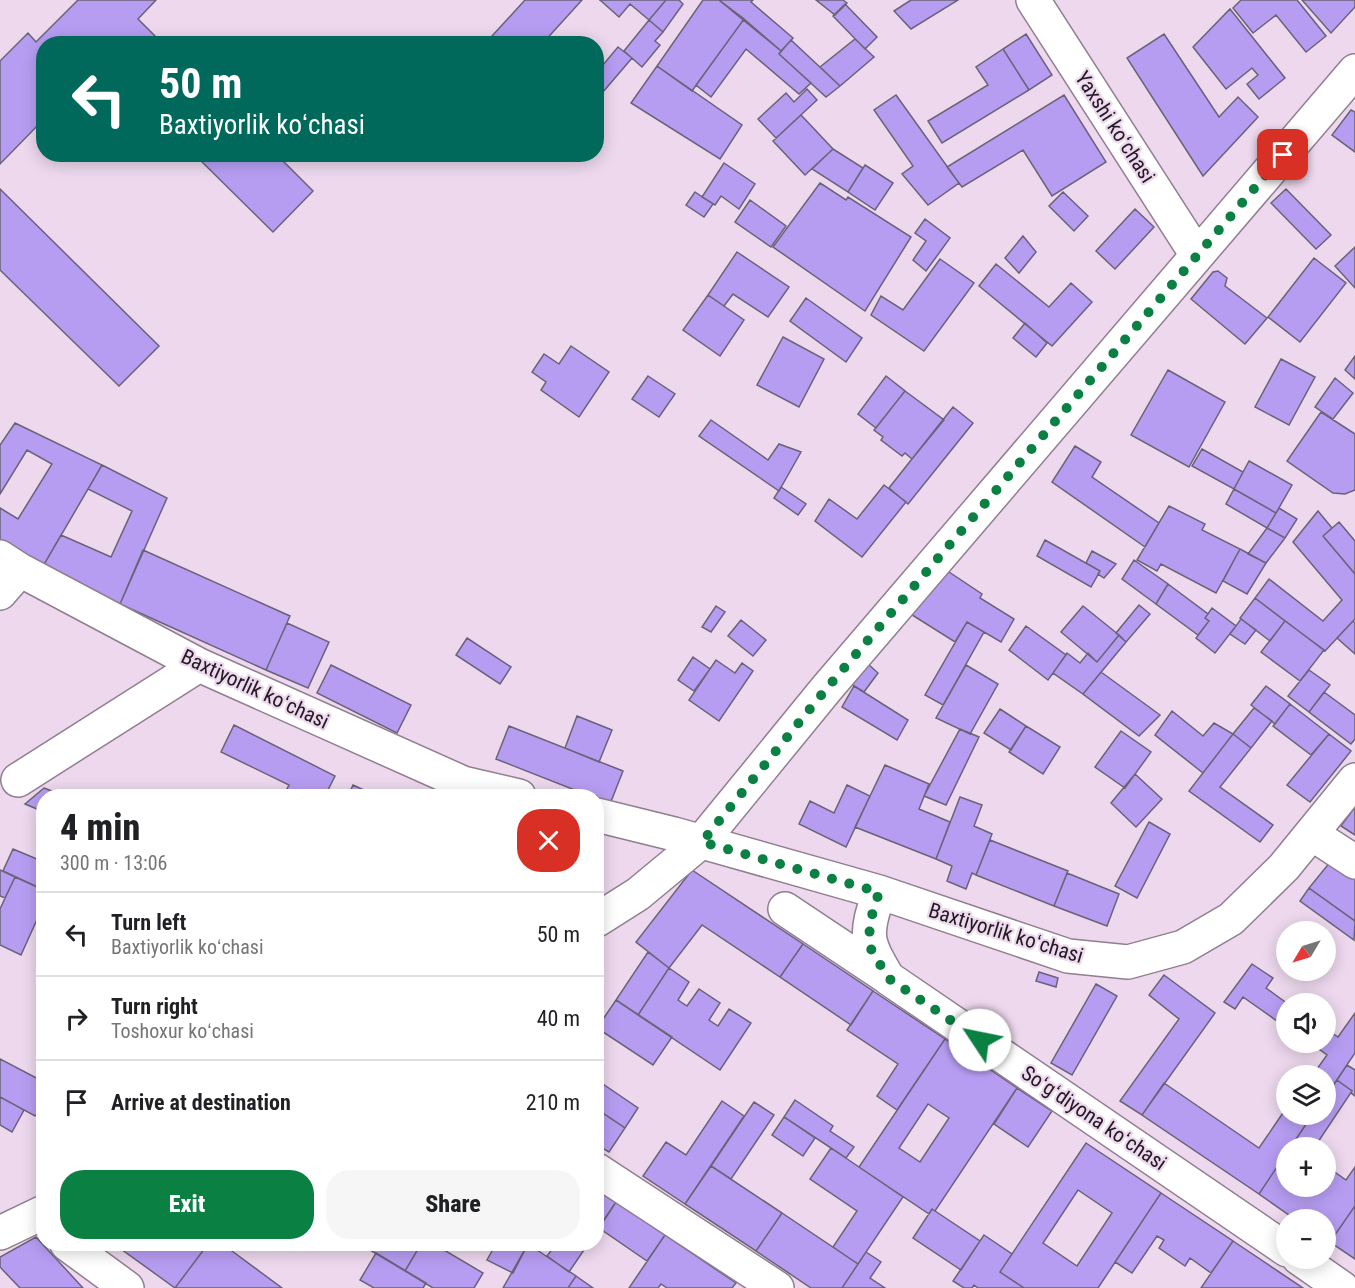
<!DOCTYPE html>
<meta charset="utf-8">
<style>
:root{--surface:#fff;--page:#f6f6f6;--text:#202124;--muted:#757577;--line:#e0e0e0;--accent:#0b8043}
body{margin:0;font-family:"Roboto Condensed",sans-serif;background:var(--page);color:var(--text);height:100vh;display:flex;flex-direction:column;font-size:22px;white-space:nowrap}
*{box-sizing:border-box;margin:0}
p{font-size:20px;color:var(--muted)}
.icon{flex:none;width:33px;height:33px;fill:none;stroke:currentColor;stroke-width:2;stroke-linecap:round;stroke-linejoin:round}
.map{position:relative;flex:1;overflow:hidden}
.side{position:absolute;left:36px;top:789px;width:568px;height:462px;display:flex;flex-direction:column;background:var(--surface);border-radius:24px;box-shadow:0 3px 15px #0003}
.side>*{flex:none}
.top-card{position:absolute;left:36px;top:36px;width:568px;height:126px;border-radius:24px;box-shadow:0 3px 15px #0003;background:#00695c;color:#fff;overflow:hidden}
.needle{width:39px;rotate:232deg}
.fabs{position:absolute;left:1276px;top:921px;display:grid;gap:12px}
.fabs a{display:grid;place-items:center;width:60px;height:60px;border-radius:50%;background:var(--surface);box-shadow:0 3px 15px #0003;font-size:30px}
.pin{position:absolute;display:grid;place-items:center;width:51px;height:51px;color:#fff;margin:-26px;border-radius:12px;box-shadow:0 3px 9px #0006}
.me{position:absolute;width:66px;margin:-33px;rotate:304deg;stroke-linejoin:round;filter:drop-shadow(0 0 4px #0008)}
.turn{display:flex;align-items:center;gap:21px;height:126px;padding:0 24px;font-size:27px}
.turn .icon{width:78px;height:78px;stroke-width:2.5}
.turn b{display:block;font-size:42px;line-height:51px}
.round{display:grid;place-items:center;flex:none;width:63px;height:63px;border-radius:24px;background:var(--page)}
.head{display:flex;align-items:center;justify-content:space-between;height:102px;padding:0 24px}
h1{font-size:36px;font-weight:800;line-height:45px}
.primary-button{display:flex;gap:12px;margin-top:auto;padding:12px 24px}
.primary-button a{flex:1;height:69px;border-radius:24px;background:var(--accent);color:#fff;font-size:24px;font-weight:800;line-height:69px;text-align:center}
.primary-button a+a{background:var(--page);color:var(--text)}
ul{padding:0;list-style:none}
li{display:flex;align-items:center;gap:18px;height:84px;padding:0 24px;border-top:2px solid var(--line)}
li div{flex:1}
li b{display:block;font-size:22px}
li em{font-style:normal}
.map>svg:first-child{display:block}
</style>
<div class="map">
<svg width="1355" height="1288" viewBox="0 0 1355 1288">
<rect width="100%" height="100%" fill="#edd8ed"/>
<path fill="#b79df2" stroke="#696279" stroke-width="1.5" fill-rule="evenodd" d="M78 0H156L138 19 163 44H44V119L0 164V61L28 33 36 42Z
M525 0H582L542 44H499L492 36Z
M600 0H599H666L649 20 630 4 619 17Z
M666 0H679L683 4 663 32 649 20Z
M703 0H719L744 19 692 91 657 66Z
M719 0H753L751 2 793 38 781 51Z
M816 0H843L847 3 835 15Z
M911 0H958L911 29 894 11Z
M1241 0H1297L1326 36 1306 52 1276 15 1253 33 1233 8Z
M1302 0H1355V7L1331 33Z
M845 4 877 37 865 49 833 16Z
M1230 9 1285 78 1259 99 1247 84 1258 75 1252 68 1226 89 1193 47Z
M744 19 781 51 779 54 811 83 799 94 746 49 711 97 696 85Z
M649 20 663 32 655 41 660 45 642 67 624 51Z
M1026 34 1052 75 1029 90 1003 49Z
M1164 34 1219 117 1238 97 1258 117 1203 176 1127 58Z
M855 39 874 57 840 86 820 67Z
M791 40 840 86 826 97 779 54Z
M618 47 632 58 597 99V72Z
M1003 49 1029 90 942 143 928 121 988 85 976 67Z
M657 66 742 125 720 159 631 103Z
M807 89 817 100 776 138 758 119 786 93 794 102Z
M896 95 959 183 928 205 902 174 913 166 874 110Z
M1064 95 1106 162 1052 196 1023 150 962 187 947 167Z
M1351 110 1355 112V152L1332 135Z
M801 115 833 149 805 175 773 141Z
M833 149 863 168 848 192 812 169Z
M194 154H276L313 191 273 232Z
M724 163 755 184 739 209 721 196 715 205 702 197Z
M865 165 893 183 875 210 848 192Z
M820 183 846 200 848 197 911 237 865 311 773 247Z
M0 189 159 346 119 386 0 270Z
M1286 189 1331 235 1316 249 1271 203Z
M695 192 713 204 704 217 686 205Z
M1063 192 1088 216 1074 231 1049 206Z
M750 200 786 226 771 247 735 222Z
M1135 209 1154 227 1115 269 1096 251Z
M925 219 950 238 926 271 913 260 926 241 915 233Z
M1023 236 1036 252 1019 273 1005 258Z
M1355 247V288L1335 266Z
M737 252 789 287 768 317 733 294 724 306 708 295Z
M1314 258 1346 283 1300 342 1268 317Z
M940 259 974 283 924 351 871 315 881 296 903 310Z
M996 264 1049 307 1071 283 1092 302 1052 346 979 286Z
M1218 271 1227 278 1225 286 1267 318 1245 344 1191 299 1213 272Z
M708 295 744 320 720 356 683 330Z
M806 298 862 338 846 362 790 321Z
M1025 323 1047 343 1036 357 1013 338Z
M783 337 824 359 799 407 757 385Z
M571 346 609 372 579 417 541 390 546 382 532 372 544 354 559 364Z
M1355 356V379L1345 370Z
M1281 359 1315 377 1289 425 1255 407Z
M1168 370 1225 402 1189 467 1131 435Z
M648 376 675 394 659 417 632 399Z
M886 376 905 391 876 428 858 414Z
M1335 378 1353 393 1333 419 1315 407Z
M905 391 944 420 912 459 905 453 902 456 881 440 883 437 874 430Z
M953 407 973 423 908 504 889 488Z
M1321 412 1355 434V490L1345 494 1333 493 1287 461Z
M711 420 768 460 779 444 801 452 779 491 699 436Z
M15 423 102 465 42 568 0 543V508L18 519 52 464 27 450 0 494V445Z
M1075 446 1101 462 1092 477 1159 523 1145 547 1052 482Z
M1202 449 1243 472 1234 489 1192 466Z
M1249 461 1292 485 1276 513 1234 489Z
M102 465 167 498 120 604 42 568 61 535 111 557 132 511 88 489Z
M884 485 906 502 862 557 815 521 829 499 857 519Z
M781 487 806 504 798 515 774 498Z
M1234 489 1276 513 1267 528 1226 504Z
M1169 506 1205 524 1202 530 1240 549 1216 593 1161 564 1157 571 1137 560Z
M1279 508 1297 519 1285 538 1267 528Z
M1318 511 1332 528 1323 536 1355 574V619L1325 651 1255 598 1269 579 1323 621 1342 600 1293 542Z
M1339 522 1355 541V574L1323 536Z
M1267 528 1285 538 1266 563 1248 554Z
M1045 540 1100 571 1091 587 1037 556Z
M1240 549 1266 563 1247 594 1223 581Z
M143 550 290 616 266 670 120 604Z
M1092 551 1116 564 1104 578 1098 574 1100 571 1086 563Z
M1134 560 1168 584 1156 604 1122 579Z
M946 570 982 594 980 598 1014 619 1001 642 967 622 955 642 909 613 929 589 932 591Z
M1168 584 1208 614 1205 618 1209 621 1198 635 1156 604Z
M1255 598 1285 621 1270 641 1240 618Z
M1139 605 1150 614 1126 642 1116 633Z
M716 606 725 612 711 632 702 627Z
M1083 606 1119 635 1097 662 1061 632Z
M1212 608 1236 626 1215 653 1196 638 1209 621 1205 618Z
M1241 619 1256 630 1245 644 1230 634Z
M741 620 766 640 753 656 728 636Z
M1285 621 1324 650 1300 681 1261 652Z
M1353 621 1355 623V654L1337 638Z
M967 622 984 632 943 705 925 695Z
M287 623 329 642 308 688 266 670Z
M1026 626 1066 655 1048 680 1009 650Z
M1119 635 1126 642 1083 694 1053 673 1067 653 1080 663 1088 653 1097 662Z
M467 638 511 667 500 684 456 655Z
M693 657 710 669 694 691 678 680Z
M716 660 735 673 742 663 753 671 719 721 689 700Z
M868 664 878 673 864 692 851 684Z
M331 665 411 705 397 733 317 693Z
M966 665 998 684 970 734 936 718Z
M1309 670 1330 685 1309 712 1288 696Z
M1101 672 1160 715 1139 736 1083 694Z
M854 686 908 720 897 740 842 707Z
M1266 686 1290 704 1275 724 1251 705Z
M1324 692 1355 715V739L1351 744 1309 712Z
M1290 704 1329 734 1311 755 1273 726Z
M1254 708 1272 721 1251 748 1233 734Z
M1000 709 1026 726 1011 750 984 733Z
M1172 711 1203 736 1214 723 1233 734 1203 773 1155 735Z
M577 716 612 730 599 762 565 748Z
M234 725 335 776 325 796H283L289 785 221 752Z
M509 726 623 771 610 804 597 799V796H590L496 759Z
M1026 726 1060 747 1043 774 1009 752Z
M960 729 979 737 946 805 924 796Z
M1121 731 1151 752 1125 788 1095 767Z
M1233 734 1251 748 1220 787 1273 825 1260 842 1189 791Z
M1329 734 1351 751 1310 802 1287 785Z
M885 765 929 784 919 809 950 822 936 859 855 827Z
M1135 774 1162 799 1136 827 1111 803Z
M353 785 377 796H348Z
M847 785 870 796 846 847 799 824 810 801 834 813Z
M44 788 65 796H44V812L25 804Z
M960 797 982 805 974 826 992 834 976 875 972 873 966 889 947 881 952 866 936 859Z
M1355 807V835L1341 826Z
M1149 822 1170 834 1137 898 1115 886Z
M990 840 1068 871 1054 906 976 875Z
M13 849 44 862V890L3 871Z
M1331 861 1355 878V921L1309 888Z
M0 870 15 877 5 898 0 896Z
M692 870 803 944 780 977 702 925 669 968 636 942Z
M1067 873 1119 894 1107 926 1054 906Z
M15 877 44 890V904L21 955 0 945V909Z
M1309 888 1355 921 1354 940 1300 901Z
M803 944 873 991 851 1025 780 977Z
M648 952 669 968 638 1015 616 1000Z
M1252 964 1273 978 1266 988 1288 1004 1287 1028 1243 997 1235 1009 1224 1002Z
M669 968 689 982 678 1000 687 1006 699 989 720 1003 709 1020 718 1026 729 1009 751 1023 720 1070 638 1015Z
M1039 972 1058 978 1056 987 1036 981Z
M1164 975 1215 1013 1142 1115 1120 1101 1179 1019 1149 995Z
M1096 984 1117 996 1072 1075 1051 1063Z
M873 991 945 1039 897 1110 877 1096 898 1064 847 1030Z
M616 1000 672 1037 653 1065 597 1028Z
M1355 1013V1053L1326 1096V1076H1312L1327 1055 1309 1042H1326V1029L1338 1037Z
M945 1039 1017 1088 935 1211 932 1209 929 1214 859 1167ZM928 1104 949 1118 920 1162 899 1148Z
M0 1059 44 1082V1111L35 1116 0 1097Z
M1347 1065 1355 1070V1096L1351 1093 1352 1091 1337 1080Z
M597 1080 638 1108 625 1128 597 1109Z
M1337 1080 1352 1091 1314 1148H1290L1313 1114H1326V1096Z
M1164 1083 1259 1148 1287 1107V1114H1313L1290 1148H1287V1152L1259 1194 1142 1115Z
M1017 1088 1052 1111 1028 1147 994 1124Z
M0 1097 24 1110 12 1132 0 1125Z
M795 1100 833 1126 830 1131 854 1147 846 1158 784 1117Z
M722 1101 744 1116 685 1204 643 1176 666 1142 686 1155Z
M754 1102 774 1115 731 1179 711 1166Z
M597 1109 625 1128 609 1152 597 1145Z
M784 1117 815 1138 803 1156 772 1135Z
M1086 1143 1161 1193 1098 1288H1024L1000 1272ZM1078 1190 1112 1213 1077 1266 1043 1243Z
M831 1148 903 1197 858 1264 833 1247 857 1211 810 1179Z
M1287 1152V1186H1326V1166L1346 1180 1355 1167V1206L1330 1242 1326 1240V1220H1296L1259 1194Z
M711 1166 782 1213 756 1251 685 1204Z
M597 1189 616 1202 597 1230Z
M1161 1193 1233 1241 1211 1273 1190 1258 1185 1266 1159 1248 1164 1240 1157 1236 1132 1273 1115 1262Z
M616 1202 665 1235 647 1261 599 1228Z
M1355 1206V1259L1330 1242Z
M932 1209 980 1241 961 1270 913 1238Z
M782 1213 858 1264 842 1288H811L756 1251Z
M665 1235 736 1283 732 1288H667L661 1284 658 1288H629Z
M984 1235 1012 1254 1000 1272 1024 1288H978L974 1285 972 1288H964L953 1281Z
M36 1237 83 1288H20L0 1267V1257Z
M1233 1241 1303 1288H1201Z
M114 1244H165L171 1248 175 1244H208L175 1288Z
M208 1244H238L232 1251 282 1288H175Z
M360 1244H421L405 1271Z
M421 1244H434L483 1273 474 1288H433L405 1271Z
M496 1244H528L513 1273 487 1260Z
M528 1244 576 1276 568 1288H503Z
M556 1244H588L569 1272 547 1256Z
M866 1252 881 1262 870 1278 885 1288H842Z
M376 1253 426 1283 423 1288H374L360 1280Z
M576 1276 593 1288H568Z"/>
<g fill="none" stroke-linecap="round" stroke-linejoin="round">
<g stroke="#917e91" stroke-width="36">
<path id="minor" d="M1033 0 1197 255
M0 557 20 570 199 665 463 783 519 796
M0 593 20 570
M18 780 199 665
M597 815 674 834 879 892 1068 956 1128 962 1183 947 1231 919 1284 867 1355 780
M1312 834 1355 862
M879 892C865 936 865 939 888 978L1287 1250
M785 909 884 975
M597 920 638 894 702 841 827 688 1355 71
M597 1170 777 1288
M0 1233 44 1212
M67 1244 127 1288
M1299 1258 1342 1288"/>
</g>
<use href="#minor" stroke="#fff" stroke-width="33"/>
</g>
<g fill="none" stroke-linecap="round" stroke-linejoin="round">
<path stroke="#0b8043" stroke-width="10" stroke-dasharray="0 18" d="M980 1040 888 978 871 949 869 925 879 892 702 842 827 688 1283 155"/>
</g>
<g text-anchor="middle" stroke-width="4.5" stroke-linejoin="round" paint-order="stroke">
<g font-size="21" fill="#221a22" stroke="#edd8ed">
<text transform="translate(1115 127) rotate(57)" y="7">Yaxshi koʻchasi</text>
<text transform="translate(255 689) rotate(25)" y="7">Baxtiyorlik koʻchasi</text>
<text transform="translate(1006 933) rotate(17)" y="7">Baxtiyorlik koʻchasi</text>
<text transform="translate(1094 1118) rotate(34)" y="7">Soʻgʻdiyona koʻchasi</text>
</g>
</g>
</svg>
<div class="fabs">
<a><svg class="needle" viewBox="-14 -14 28 28"><path d="M0-13l5 13h-10z" fill="#e53935"/><path d="M0 13l5-13h-10z" fill="#757577"/></svg></a>
<a><svg class="icon" aria-label="sound" viewBox="0 0 24 24"><path d="M4 9h4l5-4v14l-5-4H4zM17 9q2 3 0 6"/></svg></a>
<a><svg class="icon" aria-label="layers" viewBox="0 0 24 24"><path d="M12 4l9 5-9 5-9-5zM3 14l9 5 9-5"/></svg></a>
<a>+</a>
<a>−</a>
</div>
<div class="pin" style="left:1283px;top:155px;background:#d93025"><svg class="icon" aria-label="arrive" viewBox="0 0 24 24"><path d="M6 21V4h12l-3 4 3 4H6"/></svg></div>
<svg class="me" style="left:980px;top:1040px" viewBox="-20 -20 40 40"><circle r="19" fill="#fff"/><path d="M0-13L10 11 0 6-10 11z" fill="#0b8043"/></svg>
<div class="top-card">
<div class="turn"><svg class="icon" aria-label="left" viewBox="0 0 24 24"><path d="M17 20v-9H6M10 6l-5 5 5 5"/></svg><div><b>50 m</b>Baxtiyorlik koʻchasi</div></div>
</div>
<section class="side">
<div class="head"><div><h1>4 min</h1><p>300 m · 13:06</p></div><a class="round" style="background:#d93025;color:#fff"><svg class="icon" aria-label="close" viewBox="0 0 24 24"><path d="M6 6l12 12M18 6L6 18"/></svg></a></div>
<ul>
<li><svg class="icon" aria-label="left" viewBox="0 0 24 24"><path d="M17 20v-9H6M10 6l-5 5 5 5"/></svg><div><b>Turn left</b><p>Baxtiyorlik koʻchasi</p></div><em>50 m</em></li>
<li><svg class="icon" aria-label="right" viewBox="0 0 24 24"><path d="M7 20v-9h11M14 6l5 5-5 5"/></svg><div><b>Turn right</b><p>Toshoxur koʻchasi</p></div><em>40 m</em></li>
<li><svg class="icon" aria-label="arrive" viewBox="0 0 24 24"><path d="M6 21V4h12l-3 4 3 4H6"/></svg><div><b>Arrive at destination</b></div><em>210 m</em></li>
</ul>
<div class="primary-button"><a>Exit</a><a>Share</a></div>
</section>
</div>
